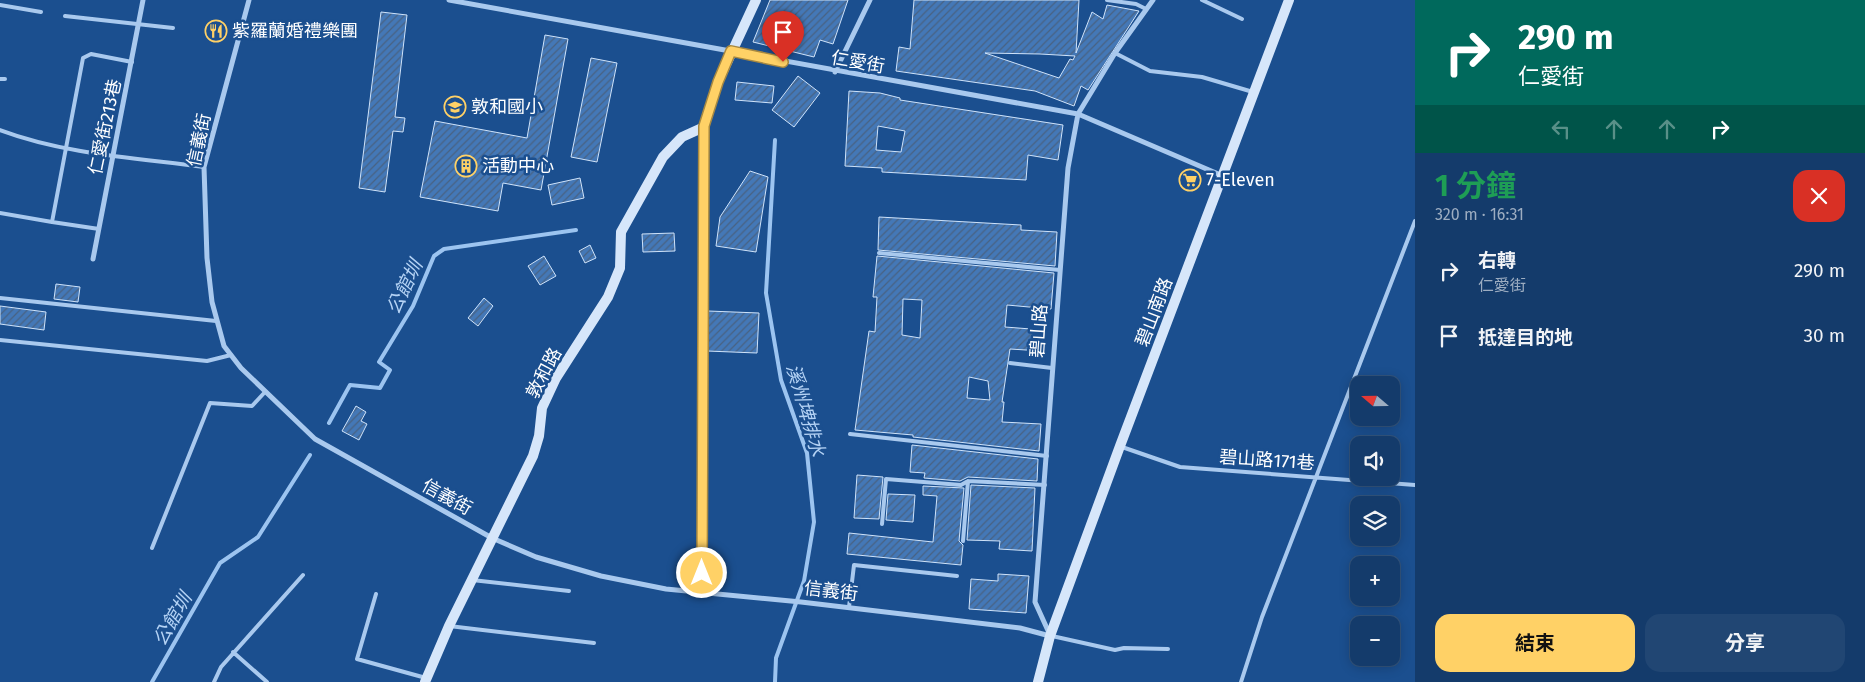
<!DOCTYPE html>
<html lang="zh-TW">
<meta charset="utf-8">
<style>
:root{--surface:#143b6b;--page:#214673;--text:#f1f3f6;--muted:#9dadc1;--line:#33557e;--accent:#ffd166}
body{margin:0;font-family:"Fira Sans","Noto Sans TC",sans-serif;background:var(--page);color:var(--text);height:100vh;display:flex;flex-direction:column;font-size:19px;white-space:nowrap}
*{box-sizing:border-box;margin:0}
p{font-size:16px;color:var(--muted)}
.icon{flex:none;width:28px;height:28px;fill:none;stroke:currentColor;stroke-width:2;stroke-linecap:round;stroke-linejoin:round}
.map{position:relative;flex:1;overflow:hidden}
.sheet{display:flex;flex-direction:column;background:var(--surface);width:450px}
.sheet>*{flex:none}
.guide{background:#00695c;color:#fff;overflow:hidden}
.needle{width:32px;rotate:290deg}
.fabs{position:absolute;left:1350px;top:376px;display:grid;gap:10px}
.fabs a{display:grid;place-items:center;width:50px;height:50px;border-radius:10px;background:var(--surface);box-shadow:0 2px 12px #0003,0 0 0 1px var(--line);font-size:25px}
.pin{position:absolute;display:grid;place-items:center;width:42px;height:42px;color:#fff;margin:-51px -21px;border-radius:50% 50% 50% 0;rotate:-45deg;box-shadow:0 0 5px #0007}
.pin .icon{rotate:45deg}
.me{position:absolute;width:55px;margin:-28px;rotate:0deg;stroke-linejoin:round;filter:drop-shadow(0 0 4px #0008)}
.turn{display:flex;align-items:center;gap:18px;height:105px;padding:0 20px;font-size:22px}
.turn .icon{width:65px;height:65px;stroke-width:2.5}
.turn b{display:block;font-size:35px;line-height:42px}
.lanes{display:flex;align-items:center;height:48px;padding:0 20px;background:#0003;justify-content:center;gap:25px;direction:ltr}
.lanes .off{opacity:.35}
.round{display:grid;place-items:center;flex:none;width:52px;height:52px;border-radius:15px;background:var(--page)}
.overview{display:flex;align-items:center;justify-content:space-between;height:85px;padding:0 20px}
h1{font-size:30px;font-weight:700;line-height:38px;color:#1e9e55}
.cta{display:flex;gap:10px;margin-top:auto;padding:10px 20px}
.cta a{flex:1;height:58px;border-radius:15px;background:var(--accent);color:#111;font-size:20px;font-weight:700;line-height:58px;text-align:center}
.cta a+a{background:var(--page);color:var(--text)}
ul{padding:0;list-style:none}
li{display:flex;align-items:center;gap:15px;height:65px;padding:0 20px}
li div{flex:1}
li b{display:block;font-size:19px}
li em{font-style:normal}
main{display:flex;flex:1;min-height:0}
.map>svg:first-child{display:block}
</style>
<main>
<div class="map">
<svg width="1415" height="682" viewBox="0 0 1415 682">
<defs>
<pattern id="building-hatch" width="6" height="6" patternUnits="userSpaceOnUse" patternTransform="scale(1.25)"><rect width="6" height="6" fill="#4478b7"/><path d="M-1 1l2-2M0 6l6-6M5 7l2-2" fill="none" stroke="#486282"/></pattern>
</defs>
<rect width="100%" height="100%" fill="#1b4f8f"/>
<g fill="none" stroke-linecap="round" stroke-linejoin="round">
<path stroke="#9cc4f0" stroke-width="4" d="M329 423 350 385 380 388 390 370 379 362 413 306 434 256 444 249 576 230
M152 682 220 563 258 537 310 455
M775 682 776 658 804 581 814 522 807 453 781 380 766 293 775 140"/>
</g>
<path fill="url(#building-hatch)" stroke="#cfe3fa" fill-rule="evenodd" d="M770 0H848L833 44 820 40 814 57 753 42Z
M914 0H1079L1076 53 1092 12 1103 19 1107 5 1139 11 1088 90 1081 86 1074 106 1035 91 896 71 899 47 910 49ZM985 53 1040 54 1075 56 1073 60 1070 59 1059 78Z
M381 12 407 15 395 117 405 118 403 132 393 131 385 192 359 188Z
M545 35 568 39 541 190 503 183 498 211 420 197 435 121 527 138Z
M591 58 617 63 597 162 571 157Z
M798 76 820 93 794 127 772 110Z
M737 82 774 86 772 103 735 100Z
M849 91 880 93 900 98V100L1063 125 1058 160 1028 155 1026 180 882 172V168L845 166ZM878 126 905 131 901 152 876 150Z
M750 171 768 177 756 252 716 246 720 217Z
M580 178 584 198 552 205 548 185Z
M879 217 1021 225V230L1057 232 1055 266 878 250Z
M674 233 675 251 643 252 642 234Z
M590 245 596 258 585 263 579 251Z
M544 256 556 276 540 285 528 266Z
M877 256 1054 273 1051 309 1007 305 1005 327 1044 330 1042 351 1010 349 1002 402H1004L1002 422 1041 424 1039 451 913 437V435L855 430 869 331 875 332 877 297H873ZM903 299 922 300 920 338 902 335ZM969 377 988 381 990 400 967 398Z
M56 284 80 287 78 302 54 299Z
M484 298 493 306 478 326 468 318Z
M0 306 46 312 44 330 0 324Z
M708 311 759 313 757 353 707 351Z
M356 406 366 412 361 421 367 424 359 440 342 431Z
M912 445 1038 459 1037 481 968 477 960 481 924 478 925 473 910 472Z
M857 475 883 477 879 519 854 518Z
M971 485 1035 488 1032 551 999 549 1000 541 967 540Z
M923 486 964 488 959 541 963 545 961 565 847 554 849 533 933 542 937 496 923 495Z
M888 494 915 495 913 522 886 520Z
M998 574 1029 576 1026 613 969 609 971 579 998 581Z"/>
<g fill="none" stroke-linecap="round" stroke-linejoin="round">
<path stroke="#a9c9ee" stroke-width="4" d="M1107 0 1136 4 1146 9
M1202 0 1242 19
M0 5 41 12
M65 16 173 28
M1115 53 1150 71 1202 77 1253 92
M0 79H5
M0 130C64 154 136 158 204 167
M0 213 52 222 83 58 91 54 132 62
M52 222 99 229
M879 253 1060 270
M0 298 216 321
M0 340 207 361 231 355
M1010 363 1052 368
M850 434 1047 456
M1122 447 1180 467 1415 485
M882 524 886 479 961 485 968 481 1045 485
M963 541 968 481
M152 548 210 403 252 406 265 392
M472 580 569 591
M376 594 357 659 426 678
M849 607 854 565 957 576
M449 626 594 643
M1052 636 1115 650 1124 648 1168 649
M233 652 267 682
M214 682 221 667 303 575
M1241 682 1262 617 1415 221"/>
<path stroke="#a9c9ee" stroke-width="5" d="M249 0 204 167 207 258 212 302 224 346 241 368 315 439 492 538 536 557 601 576 666 589 801 602 1020 628 1050 636
M449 0 1078 114 1223 176
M835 72 870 0
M93 259 143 0
M702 593 704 127
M1050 635 1035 602 1068 168 1078 114 1115 53 1153 0"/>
<path stroke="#d6e6fa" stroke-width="10" d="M425 682 449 626 533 456 539 436 542 408 556 378 608 297 620 268 621 232 663 157 682 137 704 127 718 82 756 0
M1038 682 1050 636 1120 446 1289 0"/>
</g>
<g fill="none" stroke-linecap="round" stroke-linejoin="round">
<g stroke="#a68842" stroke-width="12">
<path id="route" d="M702 573 704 126 718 82 731 51 783 62"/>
</g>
<use href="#route" stroke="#ffd166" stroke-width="9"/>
</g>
<defs>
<g id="restaurant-ring" transform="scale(1.125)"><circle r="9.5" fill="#1b4f8f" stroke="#ffd166" stroke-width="1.5"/><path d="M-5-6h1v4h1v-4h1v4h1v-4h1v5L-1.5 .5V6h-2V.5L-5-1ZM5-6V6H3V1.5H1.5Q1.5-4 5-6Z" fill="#ffd166"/></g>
<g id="school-ring" transform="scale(1.125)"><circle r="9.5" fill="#1b4f8f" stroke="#ffd166" stroke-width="1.5"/><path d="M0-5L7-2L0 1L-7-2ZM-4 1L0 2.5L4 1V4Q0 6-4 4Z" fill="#ffd166"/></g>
<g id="building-ring" transform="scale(1.125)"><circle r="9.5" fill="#1b4f8f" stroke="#ffd166" stroke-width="1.5"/><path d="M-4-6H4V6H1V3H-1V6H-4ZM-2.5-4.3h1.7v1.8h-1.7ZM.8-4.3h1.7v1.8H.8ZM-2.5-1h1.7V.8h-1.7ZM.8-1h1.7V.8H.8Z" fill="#ffd166"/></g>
<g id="supermarket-ring" transform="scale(1.125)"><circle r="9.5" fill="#1b4f8f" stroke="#ffd166" stroke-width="1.5"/><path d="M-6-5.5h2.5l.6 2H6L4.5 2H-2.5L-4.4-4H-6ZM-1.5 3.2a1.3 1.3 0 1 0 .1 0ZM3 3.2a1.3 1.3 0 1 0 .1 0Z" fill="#ffd166"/></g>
</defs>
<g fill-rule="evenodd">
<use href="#restaurant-ring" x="216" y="31"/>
<use href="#school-ring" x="455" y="107"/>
<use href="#building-ring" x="466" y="166"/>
<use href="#supermarket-ring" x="1190" y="180"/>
</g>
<g text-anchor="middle" stroke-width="5" stroke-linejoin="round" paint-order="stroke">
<g font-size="18" fill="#fff" stroke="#1b4f8f" text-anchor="start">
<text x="232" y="37">紫羅蘭婚禮樂團</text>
<text x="471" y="113">敦和國小</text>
<text x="482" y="172">活動中心</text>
<text x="1206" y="186">7-Eleven</text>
</g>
<g font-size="18" fill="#fff" stroke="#1b4f8f">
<text transform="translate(858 62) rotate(10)" y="6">仁愛街</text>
<text transform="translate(105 127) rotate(-78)" y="6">仁愛街213巷</text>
<text transform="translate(199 140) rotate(-78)" y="6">信義街</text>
<text transform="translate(1154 312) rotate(-69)" y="6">碧山南路</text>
<text transform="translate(1039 331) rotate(-86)" y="6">碧山路</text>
<text transform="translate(544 373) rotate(-62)" y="6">敦和路</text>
<text transform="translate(1267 460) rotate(4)" y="6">碧山路171巷</text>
<text transform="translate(447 497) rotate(29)" y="6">信義街</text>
<text transform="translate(831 591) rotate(7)" y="6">信義街</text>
</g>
<g font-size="19" font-style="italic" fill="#b5d3f5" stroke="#1b4f8f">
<text transform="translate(404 287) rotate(-64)" y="7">公館圳</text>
<text transform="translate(806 410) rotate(74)" y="7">溪州埤排水</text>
<text transform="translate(172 619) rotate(-60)" y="7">公館圳</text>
</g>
</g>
</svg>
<div class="fabs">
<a><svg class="needle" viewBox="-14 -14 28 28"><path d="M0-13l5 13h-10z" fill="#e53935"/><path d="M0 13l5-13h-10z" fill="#9dadc1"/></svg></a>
<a><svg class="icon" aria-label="sound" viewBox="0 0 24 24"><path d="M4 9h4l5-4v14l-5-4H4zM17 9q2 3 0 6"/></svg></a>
<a><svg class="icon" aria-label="layers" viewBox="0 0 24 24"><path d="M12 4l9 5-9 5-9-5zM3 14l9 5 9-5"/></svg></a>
<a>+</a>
<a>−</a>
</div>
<div class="pin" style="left:783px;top:62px;background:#d93025"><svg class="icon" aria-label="arrive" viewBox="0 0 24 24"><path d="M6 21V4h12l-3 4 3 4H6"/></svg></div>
<svg class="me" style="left:702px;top:573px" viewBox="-20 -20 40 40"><circle r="17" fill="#ffd166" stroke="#fff" stroke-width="3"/><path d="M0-11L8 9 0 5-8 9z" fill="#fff"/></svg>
</div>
<section class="sheet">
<div class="guide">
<div class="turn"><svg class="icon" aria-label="right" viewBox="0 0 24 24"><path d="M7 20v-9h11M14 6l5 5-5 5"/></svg><div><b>290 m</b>仁愛街</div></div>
<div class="lanes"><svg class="icon off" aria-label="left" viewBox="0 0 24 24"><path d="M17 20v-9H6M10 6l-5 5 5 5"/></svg><svg class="icon off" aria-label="ahead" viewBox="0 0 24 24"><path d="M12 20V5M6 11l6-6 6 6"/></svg><svg class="icon off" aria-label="ahead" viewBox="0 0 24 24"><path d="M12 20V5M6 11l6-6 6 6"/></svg><svg class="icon" aria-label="right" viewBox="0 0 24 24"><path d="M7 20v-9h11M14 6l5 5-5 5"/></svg></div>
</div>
<div class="overview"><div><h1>1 分鐘</h1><p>320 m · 16:31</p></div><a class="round" style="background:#d93025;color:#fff"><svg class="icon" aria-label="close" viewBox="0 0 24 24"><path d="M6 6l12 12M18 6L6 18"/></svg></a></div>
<ul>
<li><svg class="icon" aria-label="right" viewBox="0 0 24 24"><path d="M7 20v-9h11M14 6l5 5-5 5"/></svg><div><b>右轉</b><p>仁愛街</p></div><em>290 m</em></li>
<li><svg class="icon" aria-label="arrive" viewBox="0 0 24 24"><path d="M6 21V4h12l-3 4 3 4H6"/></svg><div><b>抵達目的地</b></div><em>30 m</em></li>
</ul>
<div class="cta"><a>結束</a><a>分享</a></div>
</section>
</main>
